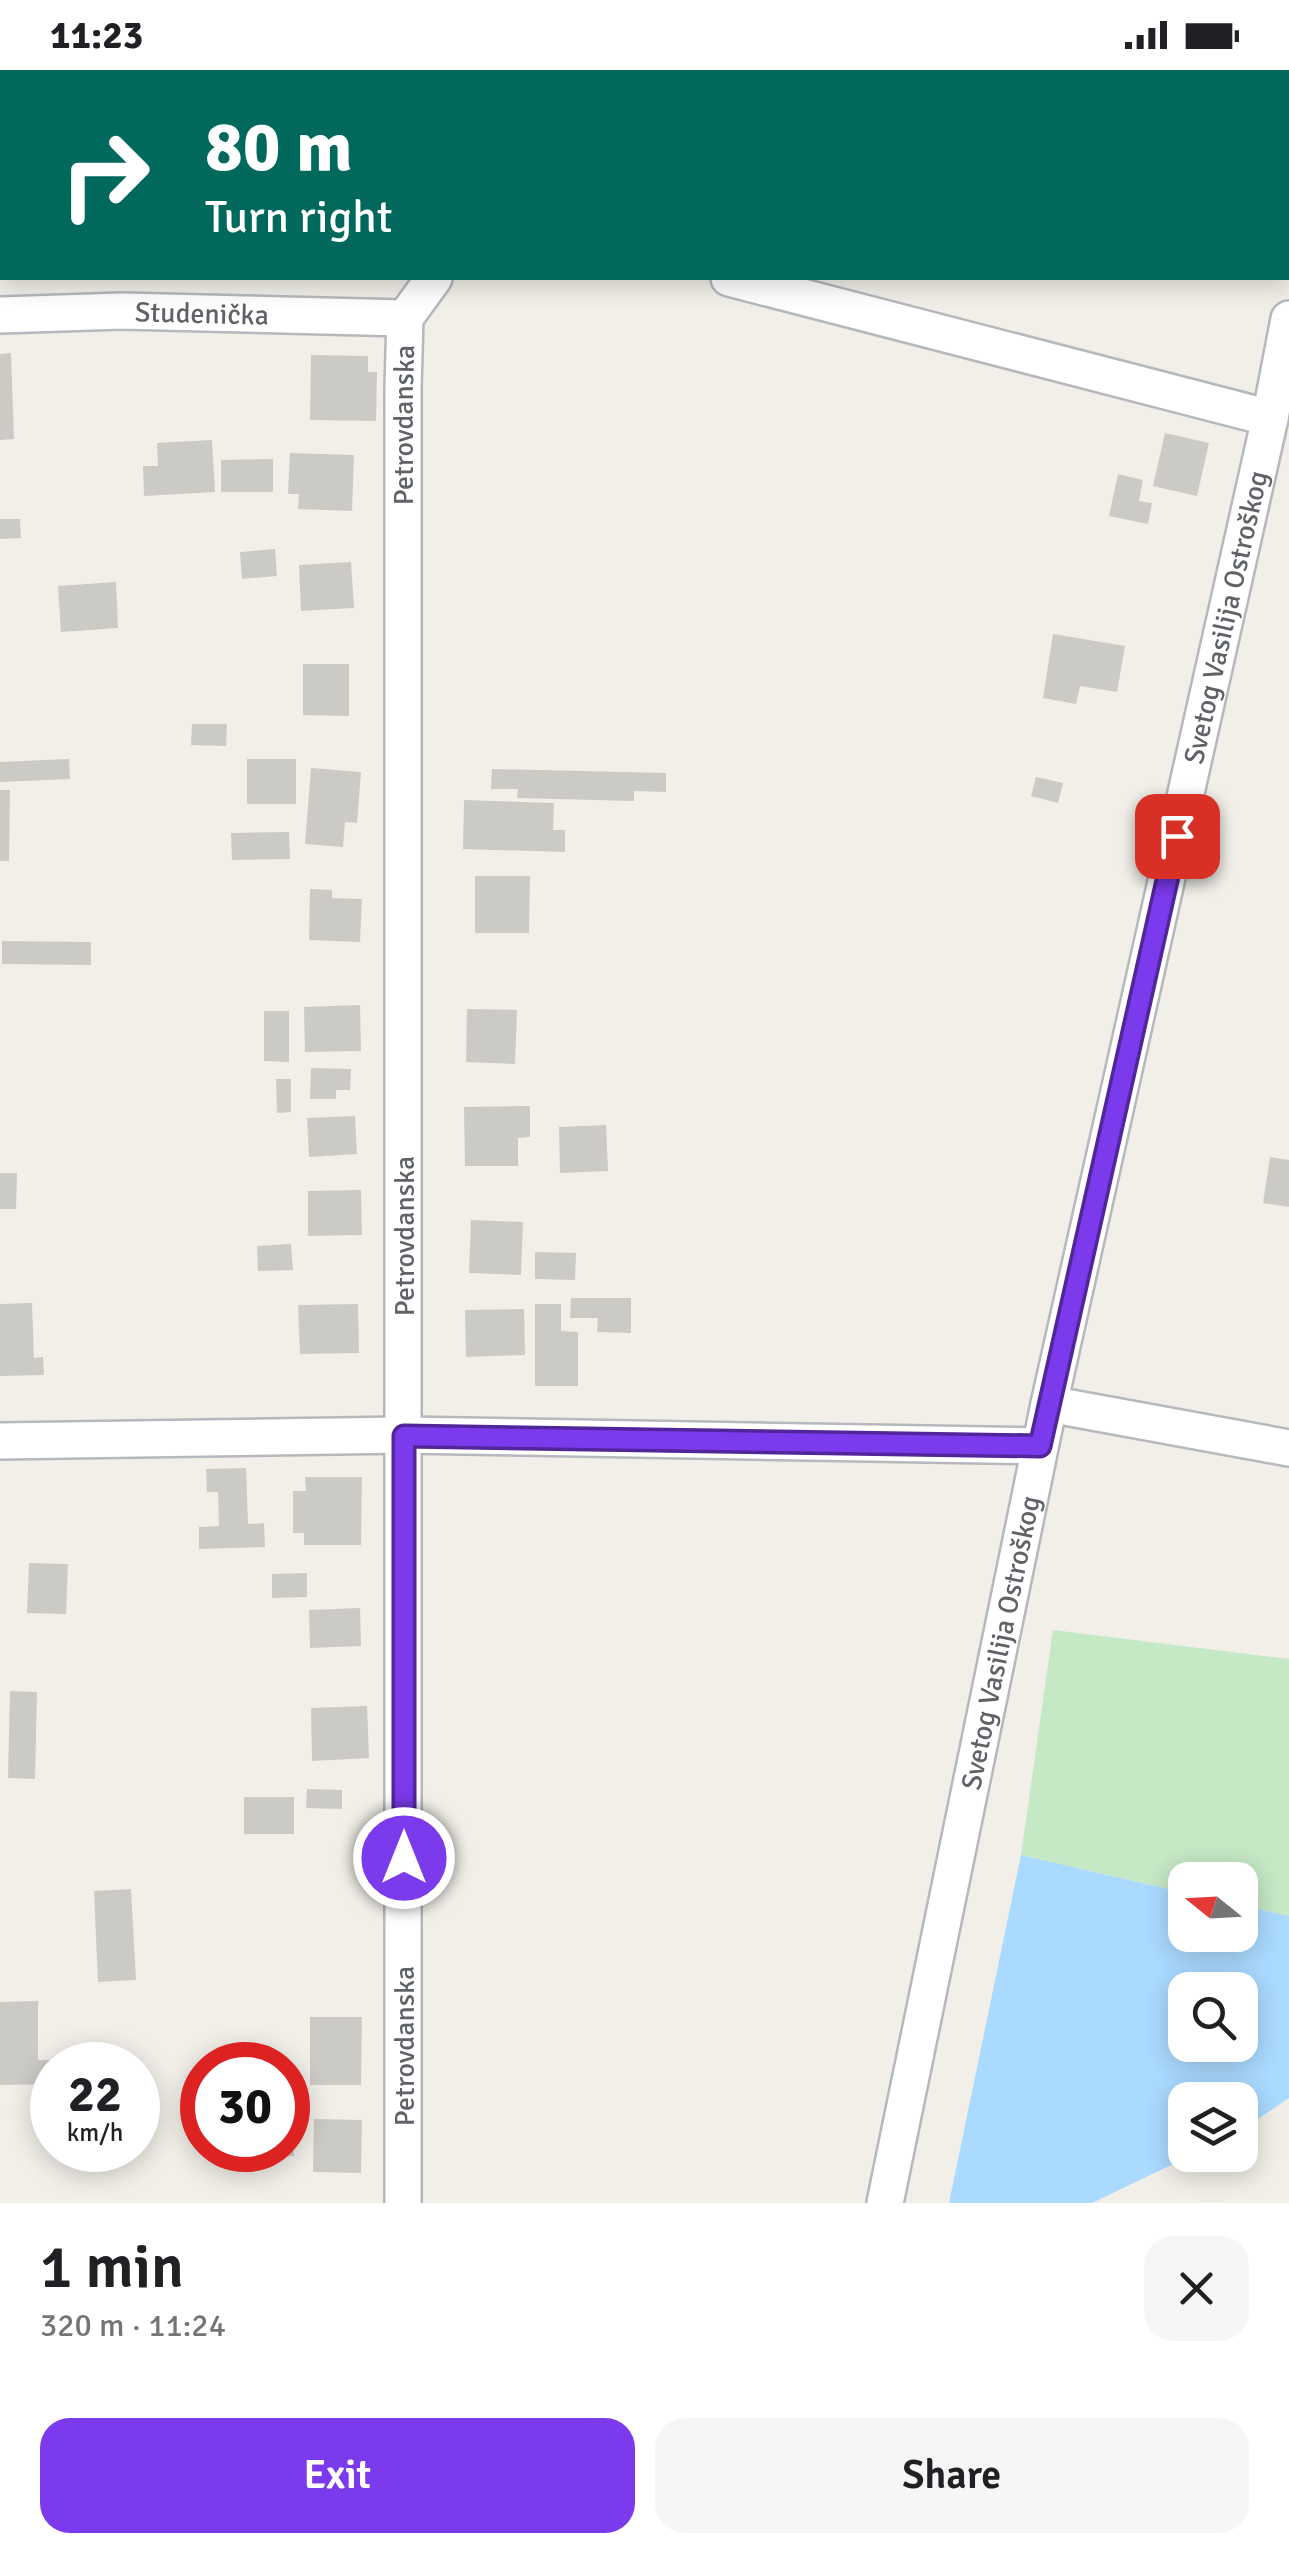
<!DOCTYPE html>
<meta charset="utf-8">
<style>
:root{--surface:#fff;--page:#f6f6f6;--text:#202124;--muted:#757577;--accent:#7c3aed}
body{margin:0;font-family:Signika,sans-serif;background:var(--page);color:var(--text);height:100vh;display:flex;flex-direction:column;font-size:38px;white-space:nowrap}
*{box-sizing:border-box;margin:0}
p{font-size:32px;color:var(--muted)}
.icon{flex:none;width:55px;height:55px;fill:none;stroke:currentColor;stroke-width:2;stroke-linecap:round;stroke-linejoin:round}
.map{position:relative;height:2133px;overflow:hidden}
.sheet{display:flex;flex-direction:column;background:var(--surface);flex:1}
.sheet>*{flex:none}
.guide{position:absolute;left:0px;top:0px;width:1290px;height:210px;box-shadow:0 5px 25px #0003;background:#00695c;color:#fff;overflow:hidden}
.needle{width:65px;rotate:288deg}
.fabs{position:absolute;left:1168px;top:1792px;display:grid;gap:20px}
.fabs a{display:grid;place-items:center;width:90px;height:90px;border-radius:20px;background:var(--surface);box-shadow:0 5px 25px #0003;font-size:50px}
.speed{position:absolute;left:30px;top:1972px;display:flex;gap:20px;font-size:50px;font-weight:700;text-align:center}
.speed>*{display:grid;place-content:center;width:130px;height:130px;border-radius:50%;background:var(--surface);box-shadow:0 5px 25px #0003;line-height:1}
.speed small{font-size:25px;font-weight:400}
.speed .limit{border:15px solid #d22;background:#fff;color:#111}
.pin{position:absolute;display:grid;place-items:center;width:85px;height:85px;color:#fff;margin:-42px;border-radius:20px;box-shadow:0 5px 15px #0006}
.me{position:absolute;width:110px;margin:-55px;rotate:0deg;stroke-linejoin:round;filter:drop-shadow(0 0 8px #0008)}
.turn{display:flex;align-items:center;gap:35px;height:210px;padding:0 40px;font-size:45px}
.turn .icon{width:130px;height:130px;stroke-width:2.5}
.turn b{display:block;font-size:70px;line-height:85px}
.round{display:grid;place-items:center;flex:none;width:105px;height:105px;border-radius:30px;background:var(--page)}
.headline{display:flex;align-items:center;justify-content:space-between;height:170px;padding:0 40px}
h1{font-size:60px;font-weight:600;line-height:75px}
.action{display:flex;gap:20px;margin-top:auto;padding:20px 40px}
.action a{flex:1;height:115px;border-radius:30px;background:var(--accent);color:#fff;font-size:40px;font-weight:600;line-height:115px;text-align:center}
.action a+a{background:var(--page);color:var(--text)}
.status{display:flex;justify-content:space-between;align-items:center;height:70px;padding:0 50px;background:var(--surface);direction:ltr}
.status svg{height:28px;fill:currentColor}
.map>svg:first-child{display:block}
</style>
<div class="status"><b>11:23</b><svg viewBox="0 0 49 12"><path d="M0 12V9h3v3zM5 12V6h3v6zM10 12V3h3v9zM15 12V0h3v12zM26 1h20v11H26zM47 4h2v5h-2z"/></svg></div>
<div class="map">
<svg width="1289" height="2133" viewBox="0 0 1289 2133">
<rect width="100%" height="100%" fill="#f1efe8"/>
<path fill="#c5e8c5" d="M1053 1560 1289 1589V1846L1240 1835V1810H1185V1823L1021 1785Z"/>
<path fill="#aadaff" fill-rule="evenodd" d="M1021 1785 1185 1823V1865H1240V1835L1289 1846V2028L1240 2061V2030H1185V2085H1192L1092 2133H949ZM1185 1920H1240V1975H1185Z"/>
<path fill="#cccac5" d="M11 283 14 369 0 370V284Z
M311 285 368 286V302H377L376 351 310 350Z
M1165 363 1209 373 1197 426 1153 416Z
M212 370 215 422 144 426 143 396H158L157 373Z
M290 383 354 385 352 441 298 439 299 424H288Z
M273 389V422H221V390Z
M1118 404 1143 410 1139 431 1152 433 1148 454 1109 446Z
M0 449H20L21 468 0 469Z
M275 479 277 506 242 509 240 482Z
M351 492 354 538 301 541 299 495Z
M116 512 118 558 61 562 58 516Z
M1053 564 1125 576 1117 622 1080 616 1076 634 1043 628Z
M303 594H349V646L303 645Z
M192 654H227L226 676 191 675Z
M69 689 70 709 0 712V692Z
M247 689H296V734H247Z
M311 698 361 702 357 753 345 752 343 777 305 774Z
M492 699 666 703V722L634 721V731L517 728 518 719H491Z
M1036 707 1063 713 1058 733 1031 726Z
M0 720H10L9 791H0Z
M464 730 554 733 553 760H565V782L463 779Z
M289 762 290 789 232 790 231 763Z
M475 806H530L529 863H475Z
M310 819 332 820V828L362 829 360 872 309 870Z
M2 871 91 872V895L2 894Z
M360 935 361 981 305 982 304 937Z
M467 939 517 940 515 994 466 992Z
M264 941H289V992L264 991Z
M311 998 351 999 350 1020H336V1029H310Z
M276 1009H291V1042L277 1043Z
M530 1036V1067L518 1068V1096H465L464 1037Z
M355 1046 357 1084 309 1087 307 1048Z
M606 1055 608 1101 560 1103 559 1057Z
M1270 1087 1289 1090V1137L1263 1133Z
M0 1103H17L16 1139H0Z
M361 1120 362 1165 308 1166V1121Z
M471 1150 523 1152 521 1205 469 1203Z
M291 1174 293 1200 258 1201 257 1176Z
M535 1182 576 1183 575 1210 535 1209Z
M571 1228H631V1263L597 1262 598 1248H570Z
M32 1233 34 1288 43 1287 44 1305 0 1306V1234Z
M358 1234 359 1283 300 1284 298 1235Z
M535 1234H561V1261L578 1262V1316H535Z
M524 1239 525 1285 466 1287 465 1240Z
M246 1398 248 1454 264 1453 265 1477 199 1479V1457L219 1456 218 1422H207L206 1399Z
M305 1407H362L361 1475H304V1463H293V1421H306Z
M29 1493 68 1494 66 1544 27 1543Z
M307 1503V1527L272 1528V1504Z
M360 1538 361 1576 310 1578 309 1540Z
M10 1621 37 1622 35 1709 8 1708Z
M367 1636 369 1688 312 1691 311 1638Z
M307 1719 342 1720V1739L306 1738Z
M244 1727H294V1764H244Z
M131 1819 136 1910 98 1912 94 1821Z
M38 1931V1990H52V2014L0 2015V1932Z
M310 1947H362L361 2015H310Z
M288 2032H290L294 2086 250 2088V2080H288Z
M314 2049 362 2050 361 2103 313 2102Z"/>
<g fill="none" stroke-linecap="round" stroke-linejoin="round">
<g stroke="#b5b8bc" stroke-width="40">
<g id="street">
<path d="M462 2V0"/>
<path d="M729 208 1270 348"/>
<path id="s1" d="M0 245 122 241 405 248"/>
<path d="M1049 1334 1289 1378"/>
<path d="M0 1371 404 1365 1040 1376"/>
<path id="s2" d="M403 2133V317L405 248 434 208"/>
<path id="s3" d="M885 2133 1049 1334 1270 348 1289 249"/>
</g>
</g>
<use href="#street" stroke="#fff" stroke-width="35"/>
</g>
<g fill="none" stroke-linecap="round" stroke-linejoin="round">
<g stroke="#51269a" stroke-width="25">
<path id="route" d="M404 1788V1366L1040 1376 1177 766"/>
</g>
<use href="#route" stroke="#7c3aed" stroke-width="18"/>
</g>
<g text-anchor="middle" stroke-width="8" stroke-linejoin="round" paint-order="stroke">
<g font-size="28" fill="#5f6368" stroke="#fff">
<text dy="10" stroke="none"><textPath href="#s1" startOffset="202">Studenička</textPath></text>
<text dy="10" stroke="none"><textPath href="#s2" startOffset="1778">Petrovdanska</textPath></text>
<text dy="10" stroke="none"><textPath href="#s3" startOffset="1622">Svetog Vasilija Ostroškog</textPath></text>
<text transform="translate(404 1166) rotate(-90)" y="10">Petrovdanska</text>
<text dy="10" stroke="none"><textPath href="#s3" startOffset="572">Svetog Vasilija Ostroškog</textPath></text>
<text transform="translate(404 1976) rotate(-90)" y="10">Petrovdanska</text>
</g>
</g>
</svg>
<div class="fabs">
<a><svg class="needle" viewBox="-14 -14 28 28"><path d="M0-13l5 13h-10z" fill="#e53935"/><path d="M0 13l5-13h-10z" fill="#757577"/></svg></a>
<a><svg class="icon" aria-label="search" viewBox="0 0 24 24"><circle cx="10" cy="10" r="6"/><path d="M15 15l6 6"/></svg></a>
<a><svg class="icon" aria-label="layers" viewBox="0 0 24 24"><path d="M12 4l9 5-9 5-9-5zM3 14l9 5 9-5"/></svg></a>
</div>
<div class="speed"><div>22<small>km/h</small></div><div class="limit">30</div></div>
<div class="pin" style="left:1177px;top:766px;background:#d93025"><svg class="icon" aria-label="arrive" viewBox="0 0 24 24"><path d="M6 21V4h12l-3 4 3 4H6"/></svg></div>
<svg class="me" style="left:404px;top:1788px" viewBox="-20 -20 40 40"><circle r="17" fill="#7c3aed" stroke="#fff" stroke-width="3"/><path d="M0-11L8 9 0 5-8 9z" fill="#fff"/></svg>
<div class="guide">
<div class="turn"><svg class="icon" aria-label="right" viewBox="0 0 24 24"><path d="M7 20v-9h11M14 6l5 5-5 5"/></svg><div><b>80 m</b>Turn right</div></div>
</div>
</div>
<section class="sheet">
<div class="headline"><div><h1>1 min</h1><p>320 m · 11:24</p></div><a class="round"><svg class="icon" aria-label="close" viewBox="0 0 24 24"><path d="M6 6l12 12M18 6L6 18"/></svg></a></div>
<div class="action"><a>Exit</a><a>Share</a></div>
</section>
